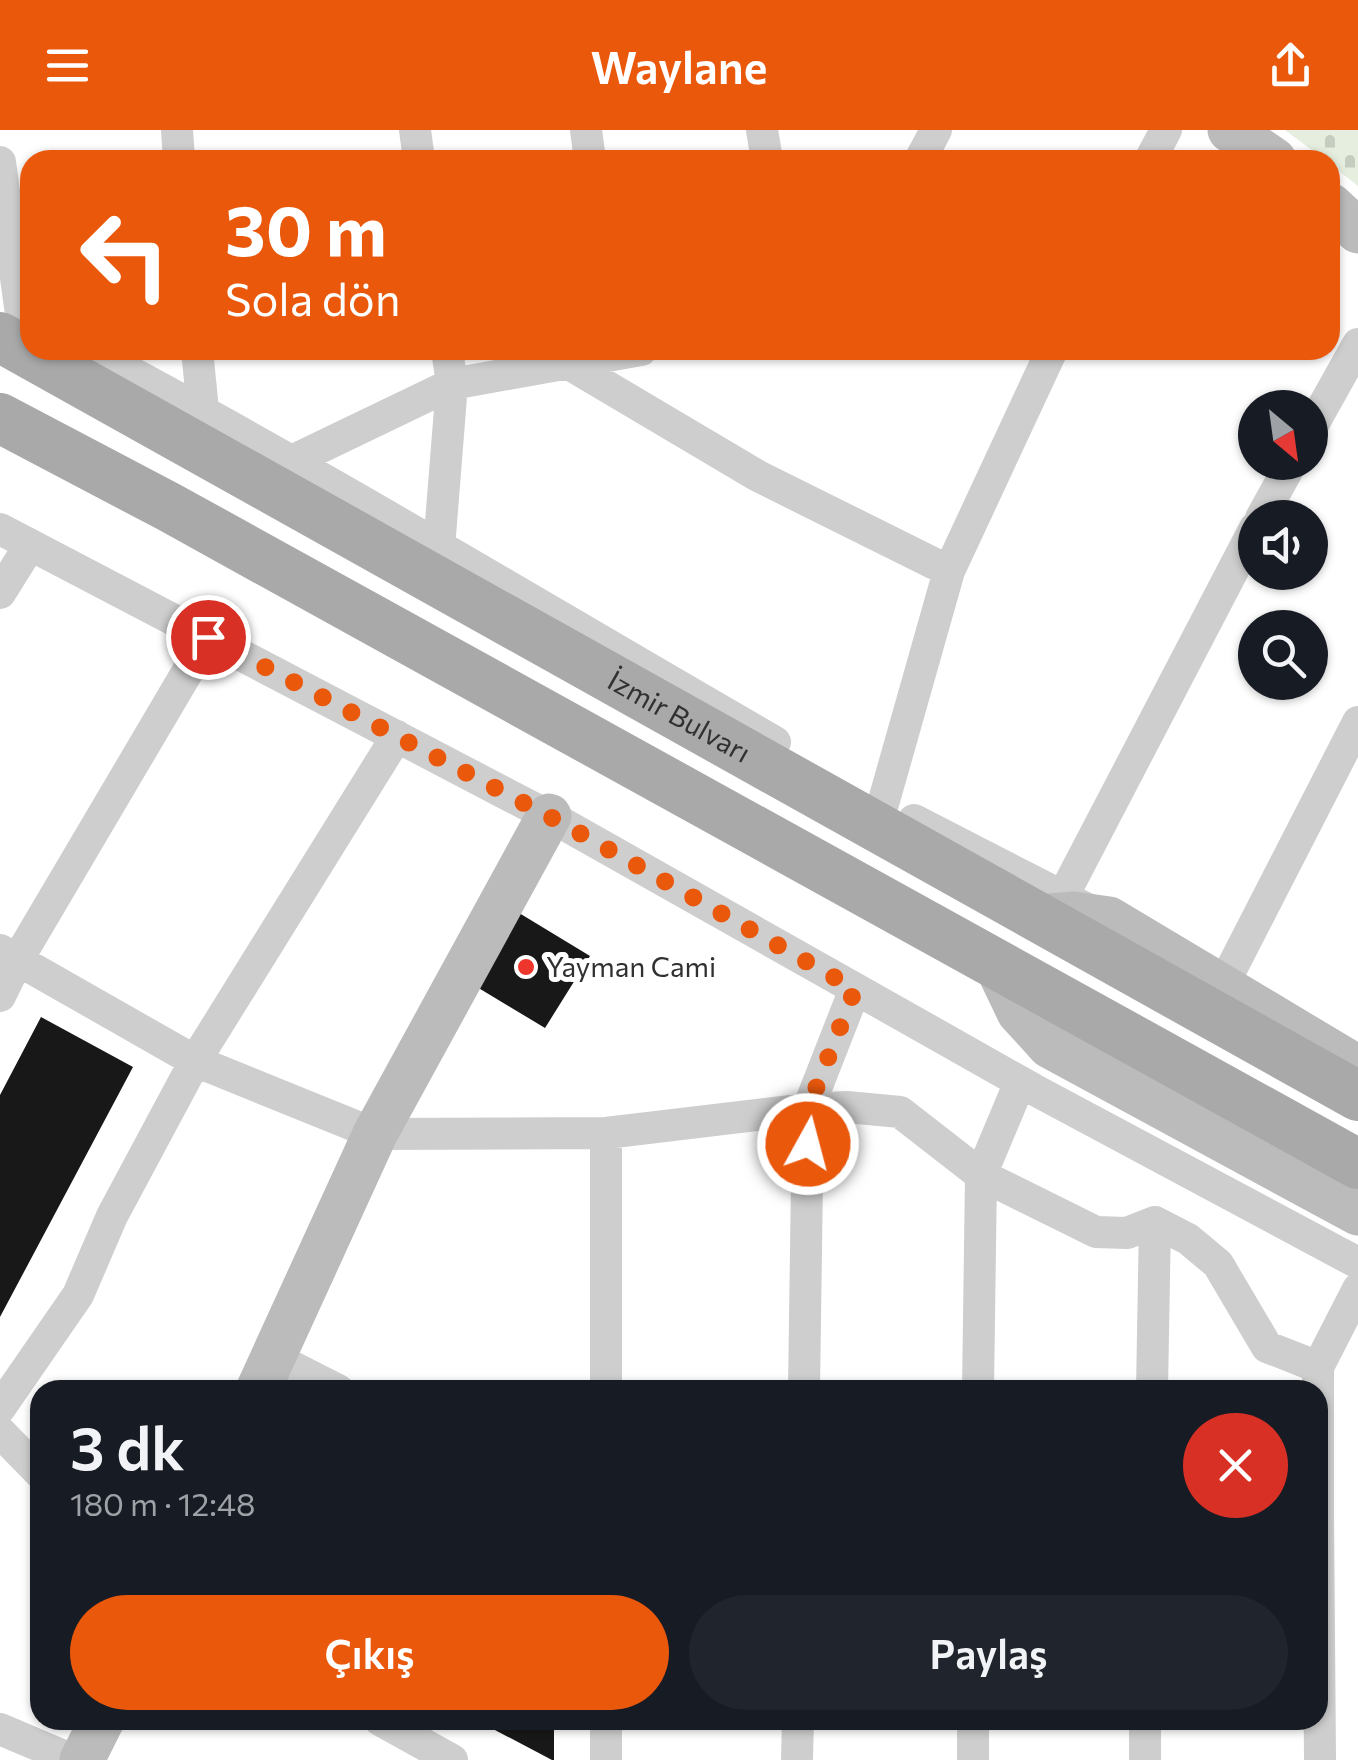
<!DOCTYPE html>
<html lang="tr">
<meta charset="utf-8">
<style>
:root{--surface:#171b24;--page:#20242c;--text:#f1f3f6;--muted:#9ea1a6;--accent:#ea580c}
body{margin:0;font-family:Commissioner,sans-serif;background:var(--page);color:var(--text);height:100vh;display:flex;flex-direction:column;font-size:38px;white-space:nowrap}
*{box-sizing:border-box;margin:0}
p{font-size:32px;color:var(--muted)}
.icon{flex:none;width:55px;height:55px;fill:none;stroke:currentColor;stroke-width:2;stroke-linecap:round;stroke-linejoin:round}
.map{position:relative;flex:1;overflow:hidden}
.side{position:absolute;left:30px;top:1250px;width:1298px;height:350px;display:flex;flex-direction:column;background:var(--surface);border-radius:30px;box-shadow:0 2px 8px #0004}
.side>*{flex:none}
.banner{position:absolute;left:20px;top:20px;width:1320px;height:210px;border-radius:30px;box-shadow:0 2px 8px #0004;background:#ea580c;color:#fff;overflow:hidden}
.needle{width:65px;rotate:151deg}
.fabs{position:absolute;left:1238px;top:260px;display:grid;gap:20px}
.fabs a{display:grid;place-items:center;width:90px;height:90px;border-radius:50%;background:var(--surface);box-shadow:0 2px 8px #0004;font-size:50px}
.pin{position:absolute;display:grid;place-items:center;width:85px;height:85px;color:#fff;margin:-42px;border:5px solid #fff;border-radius:50%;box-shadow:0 2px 10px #0007}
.me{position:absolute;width:110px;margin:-55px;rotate:7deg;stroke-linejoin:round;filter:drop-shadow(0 0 8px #0008)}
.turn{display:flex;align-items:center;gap:35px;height:210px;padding:0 40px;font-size:45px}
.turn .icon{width:130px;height:130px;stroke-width:2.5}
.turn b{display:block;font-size:70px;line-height:85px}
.round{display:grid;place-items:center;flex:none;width:105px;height:105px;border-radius:52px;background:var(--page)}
.head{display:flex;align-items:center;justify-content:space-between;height:170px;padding:0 40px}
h1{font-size:60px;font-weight:600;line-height:75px}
.action{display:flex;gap:20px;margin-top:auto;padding:20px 40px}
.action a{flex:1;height:115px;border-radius:60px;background:var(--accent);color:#fff;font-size:40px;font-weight:600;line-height:115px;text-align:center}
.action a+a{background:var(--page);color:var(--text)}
header{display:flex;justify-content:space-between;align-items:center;height:130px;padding:0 40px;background:var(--accent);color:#fff;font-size:45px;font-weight:600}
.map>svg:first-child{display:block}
</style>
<header><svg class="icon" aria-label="menu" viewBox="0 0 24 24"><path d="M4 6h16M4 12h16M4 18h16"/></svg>Waylane<svg class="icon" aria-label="share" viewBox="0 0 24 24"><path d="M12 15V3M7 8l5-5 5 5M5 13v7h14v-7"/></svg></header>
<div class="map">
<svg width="1358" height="1630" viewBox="0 0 1358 1630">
<defs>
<pattern id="cemetery-stones" width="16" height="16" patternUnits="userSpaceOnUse" patternTransform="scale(2.5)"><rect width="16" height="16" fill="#e5eedf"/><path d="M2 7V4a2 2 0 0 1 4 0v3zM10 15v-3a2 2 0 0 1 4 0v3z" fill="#c5cdc0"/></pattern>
</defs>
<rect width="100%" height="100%" fill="#fff"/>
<path fill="url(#cemetery-stones)" d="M1285 0H1358V56L1330 34V30H1325Z"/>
<path fill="#181818" d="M506 775 590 826 545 898 462 848Z
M41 887 133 937 0 1187V965Z
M476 1590H554V1630H552Z"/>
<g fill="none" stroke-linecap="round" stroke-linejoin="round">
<path stroke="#cecece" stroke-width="32" d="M177 0 179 30
M415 0 419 30
M586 0 590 30
M762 0 767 30
M920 30 936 0
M1150 30 1166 0
M0 32 21 184
M89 220C322 343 547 481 775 612
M197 220 203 280
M569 234 758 346 949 441
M1310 300 1358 214
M294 330 452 254 641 220
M1261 388 1292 332
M0 399 560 692 1033 959 1358 1133
M439 418 452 254 447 220
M0 463 30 415
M883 674 949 441 1052 220
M914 690 1093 782
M1062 768 1255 398
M0 820 195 931 375 1004 606 1003 808 979 847 977 900 982 981 1045 1096 1102 1127 1103 1155 1092 1188 1109 1218 1134 1267 1217 1318 1237
M1222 857 1358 592
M0 866 18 829 208 507
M606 1003V1260
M273 1227 338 1260
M804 1260 808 979 855 859
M978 1260 981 1045 1020 952
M1152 1260 1155 1092
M0 1278 78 1165 112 1086 195 931 397 606
M0 1302 40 1343
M1318 1386V1237L1358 1159
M1318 1387 1320 1630
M380 1590 452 1630
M0 1599 73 1630
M606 1630V1590
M797 1630 798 1590
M973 1630V1590
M1145 1630V1590"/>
<path stroke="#bbb" stroke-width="45" d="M1230 0 1274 30
M1330 75 1358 101
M1038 787 1074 784 1109 789 1358 938
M996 834 1019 882 1050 916 1358 1083
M258 1260 375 1004 549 686
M82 1630 102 1590"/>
<g stroke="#a9a9a9" stroke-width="50">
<path id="s1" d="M0 207 1358 966"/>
<path d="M0 288 169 377 1358 1034"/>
</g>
</g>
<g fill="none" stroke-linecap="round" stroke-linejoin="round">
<path stroke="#ea580c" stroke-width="18" stroke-dasharray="0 32.4" d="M208 507 560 692 855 859 808 979V1014"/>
</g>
<circle fill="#ef362d" stroke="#fff" stroke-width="4" cx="526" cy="837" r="10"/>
<g text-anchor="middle" stroke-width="10" stroke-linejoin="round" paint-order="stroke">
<g font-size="28" fill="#313131" stroke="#fff">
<text dy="10" stroke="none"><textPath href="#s1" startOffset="778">İzmir Bulvarı</textPath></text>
</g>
<g font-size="28" fill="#313131" stroke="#fff" text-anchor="start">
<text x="546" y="847">Yayman Cami</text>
</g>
</g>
</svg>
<div class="fabs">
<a><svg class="needle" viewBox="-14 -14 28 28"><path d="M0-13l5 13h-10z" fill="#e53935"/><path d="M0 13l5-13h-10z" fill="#9ea1a6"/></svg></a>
<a><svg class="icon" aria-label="sound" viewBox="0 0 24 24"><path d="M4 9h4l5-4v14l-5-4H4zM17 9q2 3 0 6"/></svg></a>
<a><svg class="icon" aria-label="search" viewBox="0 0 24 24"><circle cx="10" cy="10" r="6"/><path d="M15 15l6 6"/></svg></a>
</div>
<div class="pin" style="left:208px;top:507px;background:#d93025"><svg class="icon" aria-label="arrive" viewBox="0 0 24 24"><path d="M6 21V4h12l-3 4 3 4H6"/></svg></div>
<svg class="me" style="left:808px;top:1014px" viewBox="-20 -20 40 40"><circle r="17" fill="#ea580c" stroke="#fff" stroke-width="3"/><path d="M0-11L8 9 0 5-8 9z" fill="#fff"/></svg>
<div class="banner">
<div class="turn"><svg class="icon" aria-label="left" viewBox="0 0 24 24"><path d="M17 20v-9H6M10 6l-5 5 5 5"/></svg><div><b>30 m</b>Sola dön</div></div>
</div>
<section class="side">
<div class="head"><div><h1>3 dk</h1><p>180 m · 12:48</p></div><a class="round" style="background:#d93025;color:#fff"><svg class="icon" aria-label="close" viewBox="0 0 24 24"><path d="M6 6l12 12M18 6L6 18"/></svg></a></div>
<div class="action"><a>Çıkış</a><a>Paylaş</a></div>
</section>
</div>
